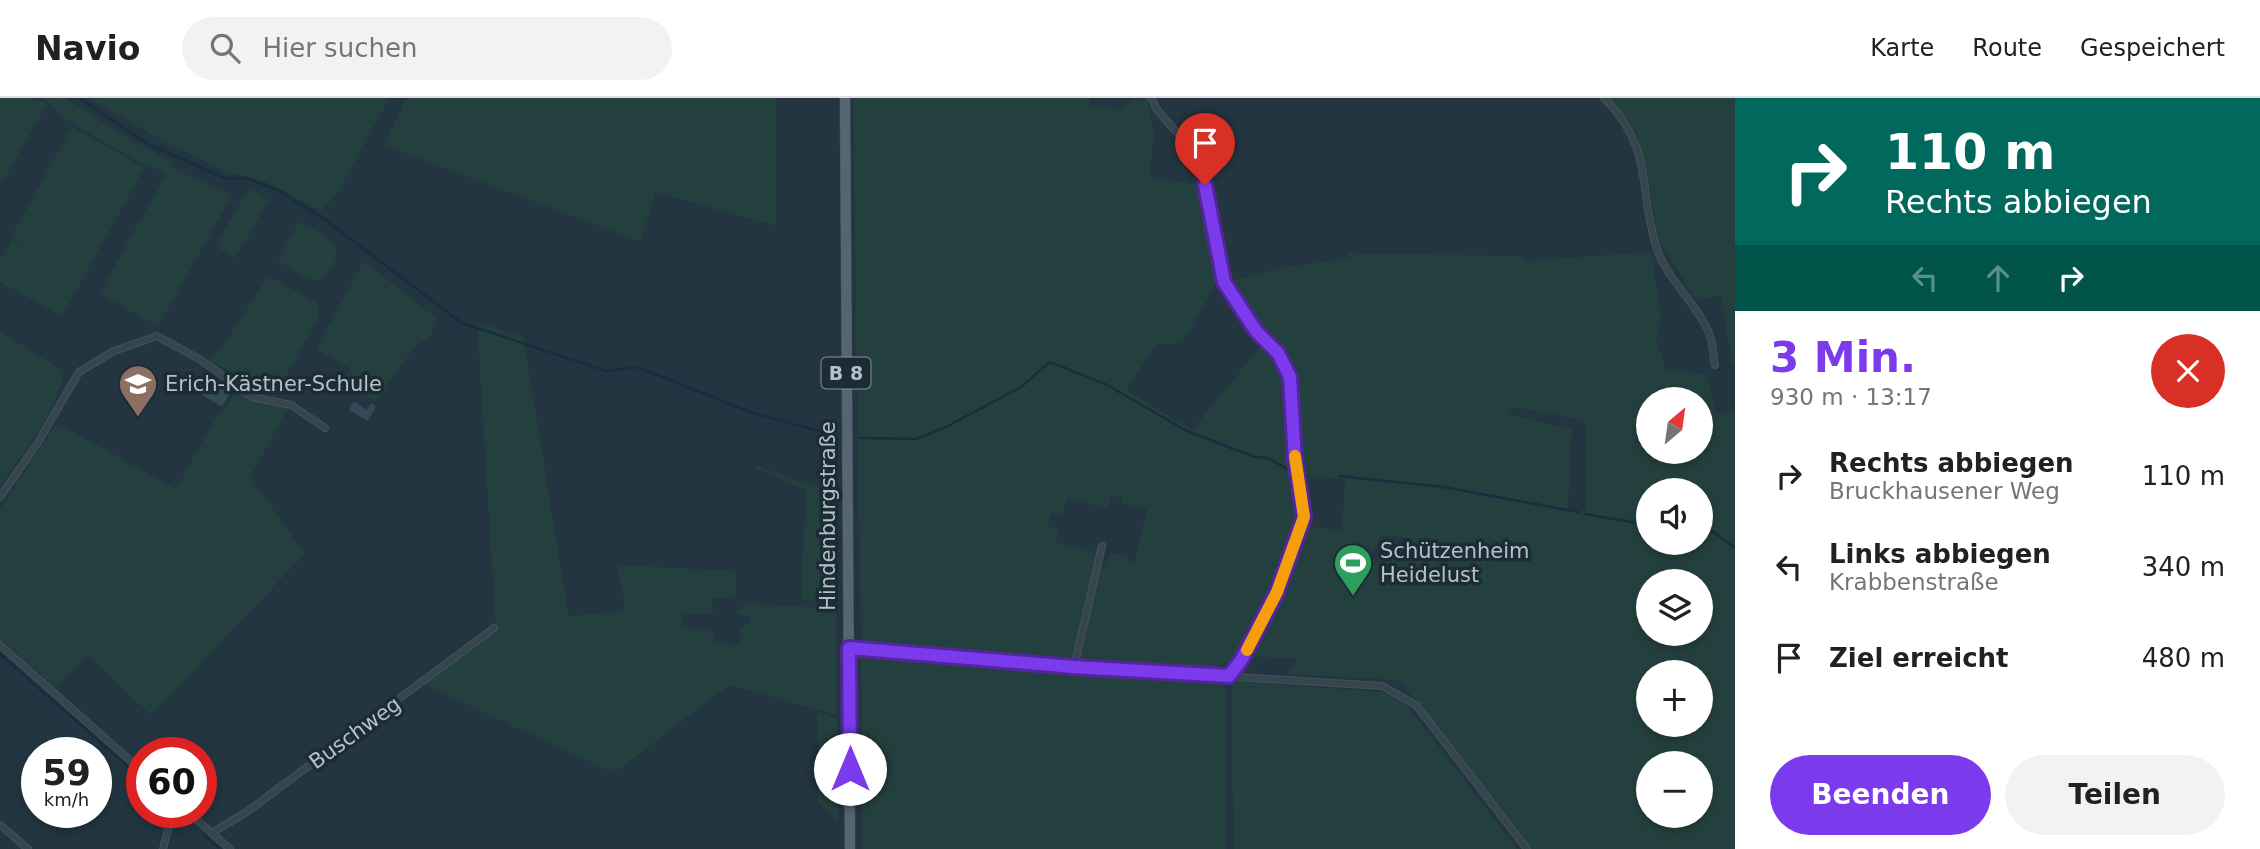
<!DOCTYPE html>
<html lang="de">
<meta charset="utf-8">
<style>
:root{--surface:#fff;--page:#f2f2f2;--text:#202124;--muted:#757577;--line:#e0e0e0;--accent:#7c3aed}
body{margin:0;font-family:"DejaVu Sans",sans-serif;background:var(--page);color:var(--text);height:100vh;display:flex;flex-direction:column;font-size:26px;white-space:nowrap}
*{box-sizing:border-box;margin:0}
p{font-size:23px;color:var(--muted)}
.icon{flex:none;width:38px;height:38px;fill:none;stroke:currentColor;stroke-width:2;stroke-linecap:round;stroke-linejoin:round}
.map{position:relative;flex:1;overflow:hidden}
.details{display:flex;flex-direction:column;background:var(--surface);width:525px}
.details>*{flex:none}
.guide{background:#00695c;color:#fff;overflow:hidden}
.needle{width:46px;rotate:29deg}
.fabs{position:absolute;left:1636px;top:289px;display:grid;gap:14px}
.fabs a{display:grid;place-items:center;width:77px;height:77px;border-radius:50%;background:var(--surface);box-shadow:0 4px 10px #0003;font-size:35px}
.speed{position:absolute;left:21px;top:639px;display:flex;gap:14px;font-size:35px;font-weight:700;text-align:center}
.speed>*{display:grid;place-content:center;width:91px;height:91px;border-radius:50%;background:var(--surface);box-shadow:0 4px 10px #0003;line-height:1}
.speed small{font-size:18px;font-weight:400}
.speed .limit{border:10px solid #d22;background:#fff;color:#111}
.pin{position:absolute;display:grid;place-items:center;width:60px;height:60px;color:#fff;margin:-72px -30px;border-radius:50% 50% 50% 0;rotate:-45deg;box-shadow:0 0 7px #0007}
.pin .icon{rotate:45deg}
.me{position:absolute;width:77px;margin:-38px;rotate:0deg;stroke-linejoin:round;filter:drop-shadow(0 0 5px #0008)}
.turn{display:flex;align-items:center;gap:24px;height:147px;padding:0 35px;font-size:32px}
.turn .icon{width:91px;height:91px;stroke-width:2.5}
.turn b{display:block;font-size:49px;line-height:60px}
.lanes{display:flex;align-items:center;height:66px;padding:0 35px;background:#0003;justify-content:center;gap:35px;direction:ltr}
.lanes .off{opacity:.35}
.round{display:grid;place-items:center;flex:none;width:74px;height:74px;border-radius:37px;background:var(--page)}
.headline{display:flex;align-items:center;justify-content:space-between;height:119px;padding:0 35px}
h1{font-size:42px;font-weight:700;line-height:52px;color:var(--accent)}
.cta{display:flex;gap:14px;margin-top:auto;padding:14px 35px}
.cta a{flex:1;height:80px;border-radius:42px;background:var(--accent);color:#fff;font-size:28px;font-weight:700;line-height:80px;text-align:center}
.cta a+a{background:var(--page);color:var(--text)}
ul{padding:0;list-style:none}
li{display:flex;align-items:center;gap:21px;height:91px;padding:0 35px}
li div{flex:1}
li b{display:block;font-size:26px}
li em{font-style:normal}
header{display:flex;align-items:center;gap:42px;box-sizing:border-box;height:98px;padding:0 35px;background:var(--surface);border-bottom:2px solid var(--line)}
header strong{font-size:33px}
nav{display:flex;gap:38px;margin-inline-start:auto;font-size:24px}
.search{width:490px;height:63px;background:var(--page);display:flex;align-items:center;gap:18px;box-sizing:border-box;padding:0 24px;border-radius:38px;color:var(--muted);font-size:26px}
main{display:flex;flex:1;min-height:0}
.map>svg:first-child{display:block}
</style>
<header>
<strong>Navio</strong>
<div class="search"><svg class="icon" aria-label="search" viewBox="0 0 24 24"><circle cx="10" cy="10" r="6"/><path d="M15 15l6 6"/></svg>Hier suchen</div>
<nav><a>Karte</a><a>Route</a><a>Gespeichert</a></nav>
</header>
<main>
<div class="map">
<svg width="1735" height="751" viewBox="0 0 1735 751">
<rect width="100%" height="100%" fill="#223540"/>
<path fill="#24403e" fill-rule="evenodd" d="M0 0H36L47 6 0 89Z
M44 0H66L114 32 173 65 171 70 232 97 158 228 99 196 167 75 142 65 63 20Z
M89 0H389L337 96 321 113 264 83 230 75 160 41Z
M407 0H776V128L655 94 641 144 383 47Z
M853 0H1089L1091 8 1124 11 1132 2 1147 0 1154 35 1149 80 1202 86 1220 179 1182 245 1156 246 1126 292 1192 332 1262 247 1282 268 1289 298 1295 393 1301 410 1278 481 1238 560 1208 572 1194 574 1085 569 1077 560 1099 469 1106 470 1110 454 1128 458 1126 465 1134 466 1147 411 1121 405 1122 400 1111 398 1108 411 1067 400 1062 418 1052 415 1047 427 1058 432 1055 444 1099 455 1071 567 861 548Z
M1608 0H1735V266L1732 265 1721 197 1696 202 1659 142 1648 78 1636 34Z
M72 29 144 70 62 218 0 184V163L12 141 58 166 11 139Z
M249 90 269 102 235 160 215 148Z
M299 124C328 138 353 150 322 182L305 181 278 162Z
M1651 154 1661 220 1656 241 1666 272 1706 276 1716 315 1735 313V751H1532L1399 582 1287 576 1299 561 1249 558 1294 461 1304 428 1342 432 1345 381 1303 377 1299 372 1298 293 1291 269 1256 228 1230 184 1279 170 1350 160 1348 155 1520 158 1524 163ZM1648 301H1701V354H1648ZM1515 309 1581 322 1587 327 1585 414 1568 411 1572 331 1507 316ZM1648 392H1701V444H1648ZM1384 437 1409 440 1404 448 1395 442 1366 477 1356 476ZM1648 483H1701V536H1648ZM1648 574H1701V626H1648ZM1648 665H1701V718H1648Z
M364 163 437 221 430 239 414 249 376 304 342 285 350 270 316 251Z
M268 178 319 206 318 220 274 299 209 262 226 244Z
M477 224 523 239 569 518 626 513 617 467 736 473V499L712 500 713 516H682L680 530 713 531V542L721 546 740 547 741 530 750 525 751 518 733 517 746 505 836 511V617L729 587 614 675 425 587 496 532Z
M0 234 64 273C60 310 21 357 0 388Z
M236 291 289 309 250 378 305 456 151 617 88 557 56 590 0 540V411L57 325 176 391 219 314 224 313Z
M755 367 835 396 836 504 801 502 806 392 755 370Z
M861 555 1225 584 1226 751H862Z
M1232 583 1382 594 1405 605 1517 751H1233Z
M817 614 837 620 838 725 818 704Z"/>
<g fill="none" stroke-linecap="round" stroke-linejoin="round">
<path stroke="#152f3e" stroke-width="2.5" d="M80 0 146 45 224 80H246L278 92 324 121 462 225 607 273 638 269 752 315 834 337
M860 340 916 341 946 329 1021 289 1050 264 1107 287 1187 333 1255 359 1268 360 1293 374
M1339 378 1443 389 1579 414
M1585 416 1648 427
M1701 430 1715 435 1735 450
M0 556 142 681
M204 737 220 751"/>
</g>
<path fill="#344a56" d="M207 281 230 295 222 309 199 295Z
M354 303 367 312 371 305 376 308 368 323 349 312Z"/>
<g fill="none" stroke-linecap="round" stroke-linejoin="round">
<g stroke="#43525b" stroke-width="8">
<path id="minor" d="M1151 0 1158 13 1200 61 1224 184 1256 233 1285 265 1293 296 1295 362 1304 419 1277 494 1242 561 1229 578
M1604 0C1654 50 1638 88 1656 148 1666 181 1696 204 1709 235 1713 245 1713 257 1715 267
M0 399 37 346 79 274 114 253 157 238 201 262 252 299 291 307 325 330
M0 547 142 673
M849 550 1074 569 1382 588 1416 607 1527 751
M1074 569 1102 448
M188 714 230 751
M0 727 28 751
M212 735 248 713 494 530
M163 751 170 724 179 714"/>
</g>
<g stroke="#43525b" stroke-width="11">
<path id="primary" d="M845 0 850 751"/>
</g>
<use href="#minor" stroke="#36464f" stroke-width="6"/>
<use href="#primary" stroke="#54666f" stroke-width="10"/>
</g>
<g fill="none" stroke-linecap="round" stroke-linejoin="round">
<g stroke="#51269a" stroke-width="18">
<path id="route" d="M850 671 849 550 1074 569 1229 578 1242 561 1277 494 1304 419 1295 362 1290 279 1278 255 1256 233 1224 184 1205 87"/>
</g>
<use href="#route" stroke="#7c3aed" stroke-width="12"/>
<path stroke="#f59e0b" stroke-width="12" d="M1247 552 1277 494 1304 419 1295 358"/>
</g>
<defs>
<g id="school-pin" transform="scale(2.0125)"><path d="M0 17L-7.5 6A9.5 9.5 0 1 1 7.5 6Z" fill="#8d6e63" stroke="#1c2b34"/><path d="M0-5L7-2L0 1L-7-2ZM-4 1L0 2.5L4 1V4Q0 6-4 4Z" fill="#fff"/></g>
<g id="stadium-pin" transform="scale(2.0125)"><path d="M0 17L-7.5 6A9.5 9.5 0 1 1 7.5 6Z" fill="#2e9e5b" stroke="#1c2b34"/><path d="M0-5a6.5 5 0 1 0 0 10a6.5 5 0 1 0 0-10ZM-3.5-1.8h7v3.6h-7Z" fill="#fff"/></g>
</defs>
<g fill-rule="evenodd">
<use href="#school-pin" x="138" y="286"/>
<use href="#stadium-pin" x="1353" y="465"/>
</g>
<g text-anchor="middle" stroke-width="7" stroke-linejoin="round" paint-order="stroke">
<rect fill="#1c2b34" stroke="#86949d" stroke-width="2" x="821.5" y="259.5" width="49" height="31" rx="5"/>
<g font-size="19" font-weight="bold" fill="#b3c1ca">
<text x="846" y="282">B 8</text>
</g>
<g font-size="21" fill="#b3c1ca" stroke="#1c2b34" text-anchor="start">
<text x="165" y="293">Erich-Kästner-Schule</text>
<text x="1380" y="460">Schützenheim<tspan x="1380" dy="24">Heidelust</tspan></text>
</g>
<g font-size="21" fill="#b3c1ca" stroke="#1c2b34">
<text transform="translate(828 418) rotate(-90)" y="7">Hindenburgstraße</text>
<text transform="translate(355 635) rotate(-36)" y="7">Buschweg</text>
</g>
</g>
</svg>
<div class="fabs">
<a><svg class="needle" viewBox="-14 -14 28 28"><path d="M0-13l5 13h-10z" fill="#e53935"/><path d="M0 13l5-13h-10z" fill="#757577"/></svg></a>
<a><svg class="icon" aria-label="sound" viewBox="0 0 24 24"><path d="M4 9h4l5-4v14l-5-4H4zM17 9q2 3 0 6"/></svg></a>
<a><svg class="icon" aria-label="layers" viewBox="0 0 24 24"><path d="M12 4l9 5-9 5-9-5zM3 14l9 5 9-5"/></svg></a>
<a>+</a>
<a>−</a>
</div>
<div class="speed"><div>59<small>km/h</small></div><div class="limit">60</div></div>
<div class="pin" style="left:1205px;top:87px;background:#d93025"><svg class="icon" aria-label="arrive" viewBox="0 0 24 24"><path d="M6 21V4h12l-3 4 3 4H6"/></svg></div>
<svg class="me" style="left:850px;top:671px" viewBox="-20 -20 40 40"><circle r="19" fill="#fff"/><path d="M0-13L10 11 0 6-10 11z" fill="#7c3aed"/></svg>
</div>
<section class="details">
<div class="guide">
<div class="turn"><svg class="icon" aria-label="right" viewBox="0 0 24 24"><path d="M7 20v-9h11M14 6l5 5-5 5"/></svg><div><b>110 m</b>Rechts abbiegen</div></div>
<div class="lanes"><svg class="icon off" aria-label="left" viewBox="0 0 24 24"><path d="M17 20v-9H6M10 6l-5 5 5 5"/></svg><svg class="icon off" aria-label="ahead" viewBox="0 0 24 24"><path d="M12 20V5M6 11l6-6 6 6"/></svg><svg class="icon" aria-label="right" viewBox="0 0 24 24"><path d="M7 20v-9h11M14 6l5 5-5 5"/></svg></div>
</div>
<div class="headline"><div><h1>3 Min.</h1><p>930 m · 13:17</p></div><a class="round" style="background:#d93025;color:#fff"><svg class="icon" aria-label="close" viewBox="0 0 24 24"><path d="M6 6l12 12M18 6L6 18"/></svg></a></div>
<ul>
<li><svg class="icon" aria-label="right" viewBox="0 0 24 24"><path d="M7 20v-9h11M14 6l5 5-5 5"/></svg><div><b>Rechts abbiegen</b><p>Bruckhausener Weg</p></div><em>110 m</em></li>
<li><svg class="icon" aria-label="left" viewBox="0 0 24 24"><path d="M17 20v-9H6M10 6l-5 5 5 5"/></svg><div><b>Links abbiegen</b><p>Krabbenstraße</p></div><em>340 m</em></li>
<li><svg class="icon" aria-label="arrive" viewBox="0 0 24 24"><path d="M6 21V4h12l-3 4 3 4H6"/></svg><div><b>Ziel erreicht</b></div><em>480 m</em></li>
</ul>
<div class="cta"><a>Beenden</a><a>Teilen</a></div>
</section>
</main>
